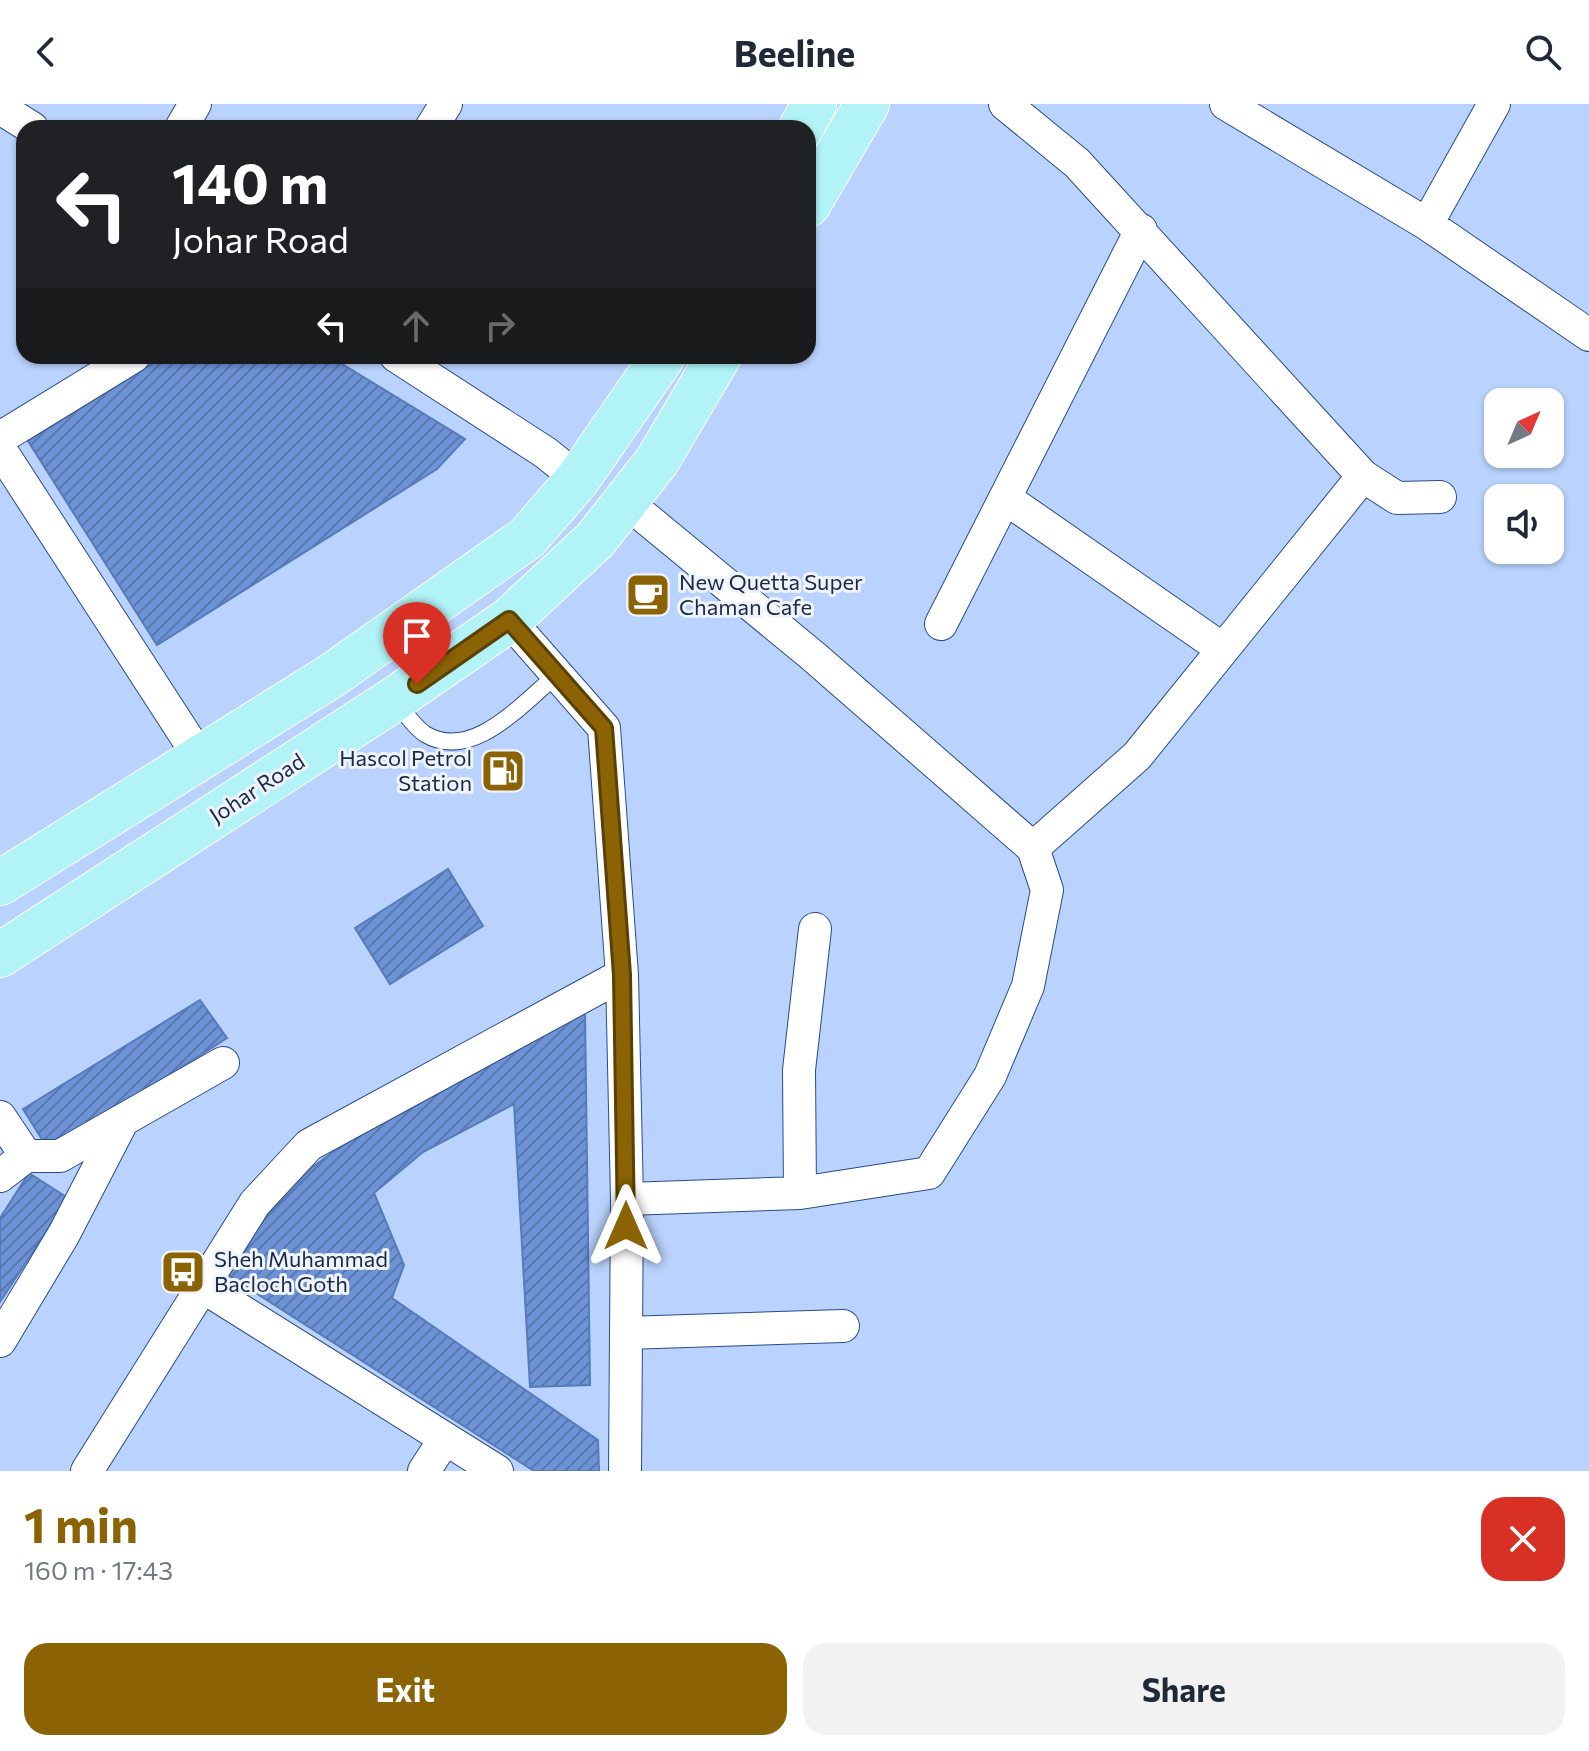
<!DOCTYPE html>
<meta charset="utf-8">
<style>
:root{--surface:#fff;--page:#f2f2f3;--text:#1f2937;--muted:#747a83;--accent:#8b6304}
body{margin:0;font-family:Commissioner,sans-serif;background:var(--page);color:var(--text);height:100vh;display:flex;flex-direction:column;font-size:30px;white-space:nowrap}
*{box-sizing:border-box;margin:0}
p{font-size:26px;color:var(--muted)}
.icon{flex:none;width:44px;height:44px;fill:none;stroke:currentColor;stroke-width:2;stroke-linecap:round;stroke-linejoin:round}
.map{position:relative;height:1367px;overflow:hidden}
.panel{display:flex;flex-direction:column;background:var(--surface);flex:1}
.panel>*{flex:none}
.hud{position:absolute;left:16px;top:16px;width:800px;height:244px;border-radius:24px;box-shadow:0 2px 6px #0004;background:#202124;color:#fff;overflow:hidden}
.needle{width:52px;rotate:44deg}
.buttons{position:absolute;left:1484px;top:284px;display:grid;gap:16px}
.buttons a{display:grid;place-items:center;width:80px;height:80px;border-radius:16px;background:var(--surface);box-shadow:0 2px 6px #0004;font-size:40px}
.pin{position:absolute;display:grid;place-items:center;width:68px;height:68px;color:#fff;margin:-82px -34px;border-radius:50% 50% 50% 0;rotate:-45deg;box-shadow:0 0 8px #0007}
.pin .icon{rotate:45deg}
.me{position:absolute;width:88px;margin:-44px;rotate:0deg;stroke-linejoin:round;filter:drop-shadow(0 0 6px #0008)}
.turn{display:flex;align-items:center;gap:28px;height:168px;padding:0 24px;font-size:36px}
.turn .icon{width:104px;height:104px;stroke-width:2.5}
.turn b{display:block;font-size:56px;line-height:68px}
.lanes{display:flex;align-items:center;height:76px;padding:0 24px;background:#0003;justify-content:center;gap:40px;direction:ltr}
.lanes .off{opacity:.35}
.round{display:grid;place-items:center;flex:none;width:84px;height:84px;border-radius:24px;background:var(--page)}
.overview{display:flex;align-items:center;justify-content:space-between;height:136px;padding:0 24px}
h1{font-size:48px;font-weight:700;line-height:60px;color:var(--accent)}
.button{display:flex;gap:16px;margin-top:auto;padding:16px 24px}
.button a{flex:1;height:92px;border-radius:24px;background:var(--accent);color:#fff;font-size:32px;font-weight:700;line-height:92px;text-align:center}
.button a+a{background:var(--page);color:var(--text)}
header{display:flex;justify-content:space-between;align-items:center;height:104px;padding:0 24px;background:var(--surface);font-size:36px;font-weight:700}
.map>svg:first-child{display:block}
</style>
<header><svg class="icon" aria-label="back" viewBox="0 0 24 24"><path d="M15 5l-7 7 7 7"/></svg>Beeline<svg class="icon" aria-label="search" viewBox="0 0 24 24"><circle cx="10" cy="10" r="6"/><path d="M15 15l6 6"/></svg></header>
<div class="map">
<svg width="1589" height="1367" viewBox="0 0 1589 1367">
<defs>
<pattern id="building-hatch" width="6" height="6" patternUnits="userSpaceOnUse" patternTransform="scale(2)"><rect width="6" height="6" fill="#6d93d6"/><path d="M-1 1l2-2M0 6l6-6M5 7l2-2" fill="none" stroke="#5978af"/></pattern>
</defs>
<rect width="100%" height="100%" fill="#bad3fe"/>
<path fill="url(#building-hatch)" stroke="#557bbb" stroke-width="2" d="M165 252H329L465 335 437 365 157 541 28 337Z
M448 765 483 822 390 880 355 824Z
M200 896 227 934 50 1048 23 1005Z
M585 908 590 1281 530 1283 514 1000 423 1048 374 1089 404 1161 392 1194 598 1336 599 1367H534L226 1170 270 1108 311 1064 353 1034Z
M29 1069 68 1094 0 1198V1114Z"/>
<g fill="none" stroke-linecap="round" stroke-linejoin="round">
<g stroke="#294c88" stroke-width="18">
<path id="service" d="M395 597C404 607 414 623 425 630 473 659 523 598 558 570"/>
</g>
<g stroke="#294c88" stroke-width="34">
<path id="minor" d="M1005 0 1077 59 1363 372 1397 394 1440 393
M1226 0 1427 120 1589 231
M0 4 32 24
M181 24 195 0
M431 24 446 0
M1427 120 1494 0
M396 252 546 349 578 375
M0 334 134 252
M0 345 200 654
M1005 394 1221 544
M625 397 813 552 1033 744 1047 786 1028 882 990 972 929 1069 800 1089 627 1095
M509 516 604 624 622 871 627 1095 625 1367
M941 520 1141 126
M1033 744 1137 652 1363 372
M0 1013 26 1052
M0 1072 26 1052H60L123 1016
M800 1089 799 966 815 825
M203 1183 497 1367
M626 1229 843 1222
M0 1237 64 1130 123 1016 223 959
M87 1367 255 1099 309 1041 622 871
M424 1367 445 1335"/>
</g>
<g stroke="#fff" stroke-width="46">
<path id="primary" d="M801 24 814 0
M808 101 867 0
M0 779 331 572 527 434 578 375 663 252
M0 851 393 596 509 516 595 436 657 357 719 252"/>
</g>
<use href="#service" stroke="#fff" stroke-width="16"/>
<use href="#minor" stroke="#fff" stroke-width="32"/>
<use href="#primary" stroke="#b1f3f7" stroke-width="44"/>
</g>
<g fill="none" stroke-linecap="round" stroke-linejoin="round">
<g stroke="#5a4003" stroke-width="20">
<path id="route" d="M417 580 509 516 604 624 622 871 626 1122"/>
</g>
<use href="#route" stroke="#8b6304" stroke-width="14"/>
</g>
<defs>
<g id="cafe-square" transform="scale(2.3)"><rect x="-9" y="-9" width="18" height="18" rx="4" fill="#8b6304" stroke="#eff3fb"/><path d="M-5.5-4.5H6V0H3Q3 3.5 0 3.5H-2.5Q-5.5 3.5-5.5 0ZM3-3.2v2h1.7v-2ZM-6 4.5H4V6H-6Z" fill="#fff"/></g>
<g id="fuel-square" transform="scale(2.3)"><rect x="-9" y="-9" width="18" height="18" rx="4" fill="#8b6304" stroke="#eff3fb"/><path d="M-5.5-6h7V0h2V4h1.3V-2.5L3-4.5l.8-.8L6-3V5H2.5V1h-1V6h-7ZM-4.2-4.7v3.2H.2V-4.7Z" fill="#fff"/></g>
<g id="bus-square" transform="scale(2.3)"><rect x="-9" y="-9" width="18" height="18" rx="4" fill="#8b6304" stroke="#eff3fb"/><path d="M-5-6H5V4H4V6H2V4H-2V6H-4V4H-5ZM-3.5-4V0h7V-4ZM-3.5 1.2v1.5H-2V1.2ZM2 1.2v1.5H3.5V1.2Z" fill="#fff"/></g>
</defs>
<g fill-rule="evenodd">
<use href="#cafe-square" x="648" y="491"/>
<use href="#fuel-square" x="503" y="667"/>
<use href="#bus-square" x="183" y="1168"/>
</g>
<g text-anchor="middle" stroke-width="6" stroke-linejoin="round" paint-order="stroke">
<g font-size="22" fill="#1a2a45" stroke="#eff3fb" text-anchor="start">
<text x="679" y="486">New Quetta Super<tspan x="679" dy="25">Chaman Cafe</tspan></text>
<text x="472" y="662" text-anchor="end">Hascol Petrol<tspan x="472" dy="25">Station</tspan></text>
<text x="214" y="1163">Sheh Muhammad<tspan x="214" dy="25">Bacloch Goth</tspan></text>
</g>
<g font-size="22" fill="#1a2a45" stroke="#eff3fb">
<text transform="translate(257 684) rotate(-33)" y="8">Johar Road</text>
</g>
</g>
</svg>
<div class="buttons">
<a><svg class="needle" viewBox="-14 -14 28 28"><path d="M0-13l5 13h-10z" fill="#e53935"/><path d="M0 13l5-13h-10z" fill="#747a83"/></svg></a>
<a><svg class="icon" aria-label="sound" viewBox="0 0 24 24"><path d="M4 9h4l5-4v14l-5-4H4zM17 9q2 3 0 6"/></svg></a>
</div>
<div class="pin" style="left:417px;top:580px;background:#d93025"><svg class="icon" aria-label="arrive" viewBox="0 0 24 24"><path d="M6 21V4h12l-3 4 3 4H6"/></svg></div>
<svg class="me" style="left:626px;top:1122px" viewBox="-20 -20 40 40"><path d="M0-17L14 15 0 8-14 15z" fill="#8b6304" stroke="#fff" stroke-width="4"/></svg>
<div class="hud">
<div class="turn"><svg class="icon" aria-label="left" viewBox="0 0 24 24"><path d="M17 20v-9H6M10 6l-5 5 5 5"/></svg><div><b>140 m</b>Johar Road</div></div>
<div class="lanes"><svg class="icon" aria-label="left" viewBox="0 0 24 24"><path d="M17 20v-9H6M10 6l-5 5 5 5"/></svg><svg class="icon off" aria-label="ahead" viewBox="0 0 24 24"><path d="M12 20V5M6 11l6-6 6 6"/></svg><svg class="icon off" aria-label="right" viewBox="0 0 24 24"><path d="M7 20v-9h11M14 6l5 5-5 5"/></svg></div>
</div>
</div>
<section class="panel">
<div class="overview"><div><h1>1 min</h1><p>160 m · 17:43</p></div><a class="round" style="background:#d93025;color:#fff"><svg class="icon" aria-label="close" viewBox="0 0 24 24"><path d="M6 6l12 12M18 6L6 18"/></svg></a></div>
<div class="button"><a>Exit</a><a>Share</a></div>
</section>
